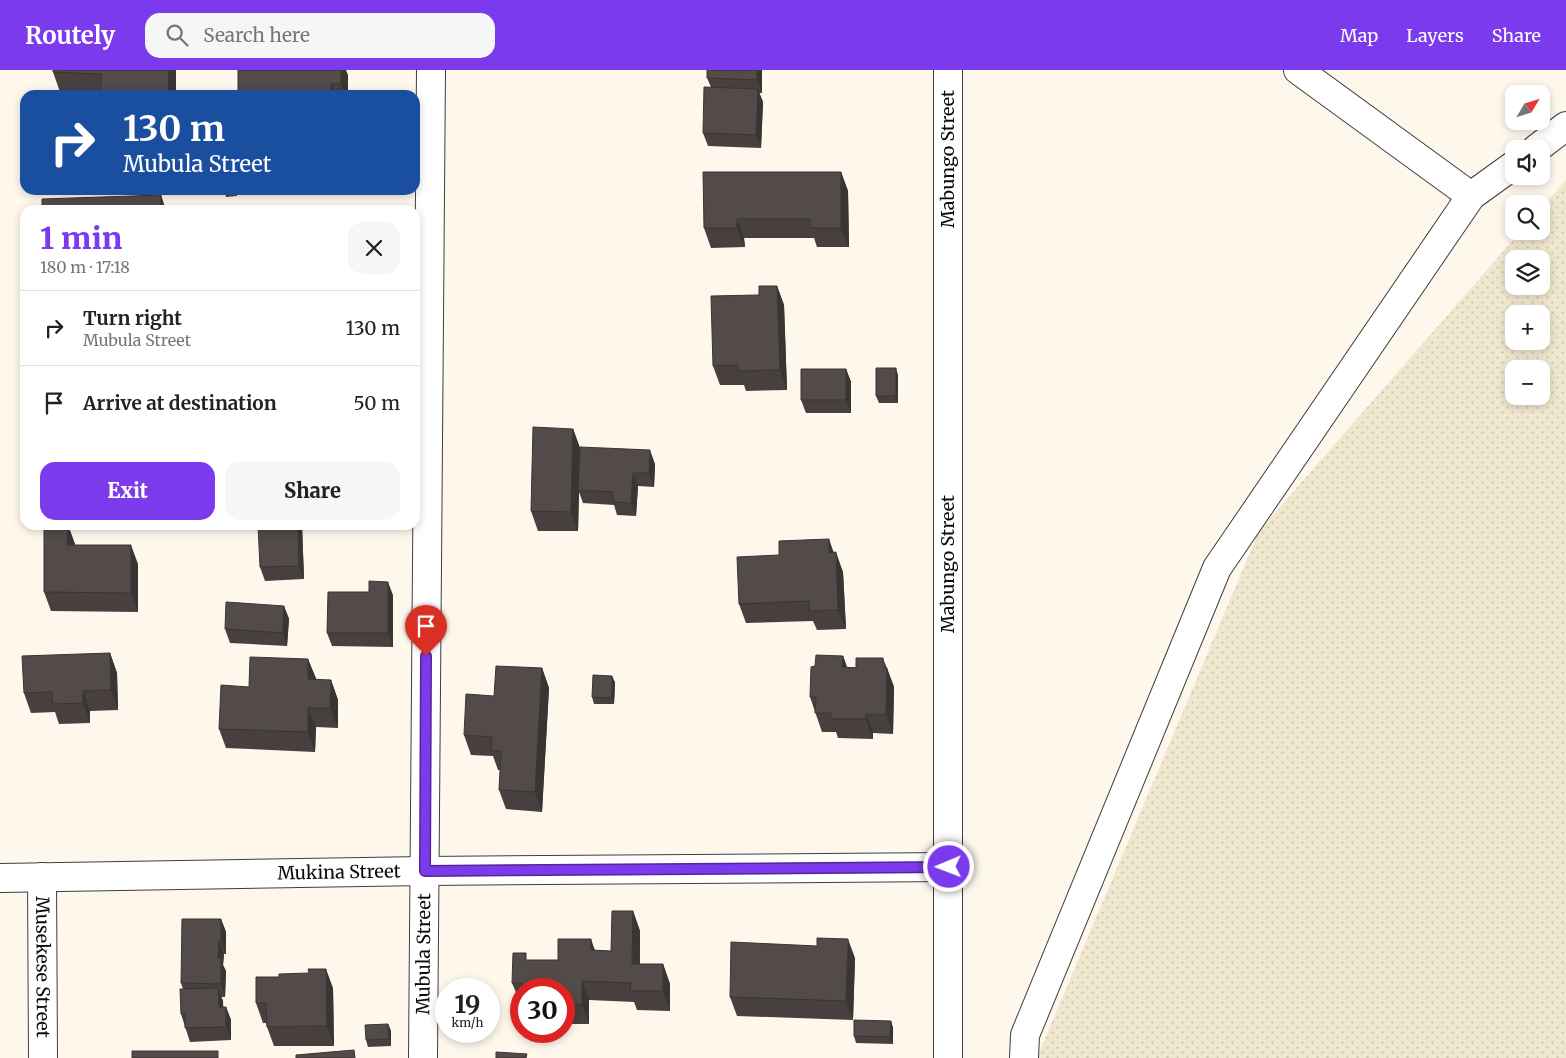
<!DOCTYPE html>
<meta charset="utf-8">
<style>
:root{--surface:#fff;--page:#f6f6f6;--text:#222;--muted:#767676;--line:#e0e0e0;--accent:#7c3aed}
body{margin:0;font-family:Merriweather,serif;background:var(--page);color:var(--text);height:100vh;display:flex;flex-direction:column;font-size:19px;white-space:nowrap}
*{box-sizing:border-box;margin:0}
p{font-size:16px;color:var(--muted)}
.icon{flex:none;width:28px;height:28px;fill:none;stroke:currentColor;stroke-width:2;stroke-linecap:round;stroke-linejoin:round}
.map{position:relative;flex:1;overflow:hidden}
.panel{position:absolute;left:20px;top:135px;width:400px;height:325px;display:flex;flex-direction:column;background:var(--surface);border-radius:15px;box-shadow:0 2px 8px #0003}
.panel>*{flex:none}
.hud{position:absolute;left:20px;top:20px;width:400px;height:105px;border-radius:15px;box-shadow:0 2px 8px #0003;background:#1a4fa0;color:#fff;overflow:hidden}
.needle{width:32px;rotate:52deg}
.fabs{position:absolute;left:1505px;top:15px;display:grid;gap:10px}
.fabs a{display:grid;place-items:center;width:45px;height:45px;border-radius:10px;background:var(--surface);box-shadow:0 2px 8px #0003;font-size:25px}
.speed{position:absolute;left:435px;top:908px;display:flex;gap:10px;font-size:25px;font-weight:700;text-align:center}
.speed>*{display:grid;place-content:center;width:65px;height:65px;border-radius:50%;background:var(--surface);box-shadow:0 2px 8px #0003;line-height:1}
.speed small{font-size:12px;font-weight:400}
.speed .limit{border:8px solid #d22;background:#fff;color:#111}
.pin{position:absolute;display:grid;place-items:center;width:42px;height:42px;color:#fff;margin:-51px -21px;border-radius:50% 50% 50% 0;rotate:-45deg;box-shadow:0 0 5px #0007}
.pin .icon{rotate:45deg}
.me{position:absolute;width:55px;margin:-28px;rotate:269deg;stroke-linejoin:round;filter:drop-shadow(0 0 4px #0008)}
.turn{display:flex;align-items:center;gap:18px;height:105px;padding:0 20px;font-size:22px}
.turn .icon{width:65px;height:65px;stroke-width:2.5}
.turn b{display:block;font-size:35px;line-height:42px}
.round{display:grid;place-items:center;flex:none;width:52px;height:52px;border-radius:15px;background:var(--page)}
.overview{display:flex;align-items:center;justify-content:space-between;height:85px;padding:0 20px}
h1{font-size:30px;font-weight:800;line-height:38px;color:var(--accent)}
.action{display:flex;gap:10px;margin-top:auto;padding:10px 20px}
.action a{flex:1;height:58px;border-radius:15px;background:var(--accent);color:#fff;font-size:20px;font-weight:800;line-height:58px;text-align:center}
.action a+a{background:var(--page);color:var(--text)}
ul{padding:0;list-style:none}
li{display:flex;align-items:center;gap:15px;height:75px;padding:0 20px;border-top:1px solid var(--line)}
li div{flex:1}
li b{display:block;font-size:19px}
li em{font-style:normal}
header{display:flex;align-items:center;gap:30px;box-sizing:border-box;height:70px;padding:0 25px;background:var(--accent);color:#fff}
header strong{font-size:24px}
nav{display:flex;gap:28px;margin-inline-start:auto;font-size:18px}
.search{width:350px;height:45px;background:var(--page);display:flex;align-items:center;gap:12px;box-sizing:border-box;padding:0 18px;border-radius:15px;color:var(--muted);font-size:19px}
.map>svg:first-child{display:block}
</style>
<header>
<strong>Routely</strong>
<div class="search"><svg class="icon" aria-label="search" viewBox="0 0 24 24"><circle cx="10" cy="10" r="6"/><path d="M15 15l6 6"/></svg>Search here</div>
<nav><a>Map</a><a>Layers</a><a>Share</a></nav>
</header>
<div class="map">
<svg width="1566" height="988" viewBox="0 0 1566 988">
<defs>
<pattern id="farmland-dots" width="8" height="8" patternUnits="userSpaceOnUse" patternTransform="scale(1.25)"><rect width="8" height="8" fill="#f0e7cf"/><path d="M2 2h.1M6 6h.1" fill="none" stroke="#ccc5b0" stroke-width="1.8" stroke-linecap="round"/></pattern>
</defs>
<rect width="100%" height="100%" fill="#fdf7ec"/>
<path fill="url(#farmland-dots)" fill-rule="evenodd" d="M1566 110V988H1037L1259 461 1521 161H1541V139ZM1514 189H1541V216H1514ZM1514 244H1541V271H1514ZM1514 299H1541V326H1514Z"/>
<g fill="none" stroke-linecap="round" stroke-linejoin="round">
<g stroke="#3e3e3e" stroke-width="30">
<g id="minor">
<path d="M948 0V988"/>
<path d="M1298 0 1471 126"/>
<path d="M1536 79 1566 56"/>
<path id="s1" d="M42 807 43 988"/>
<path id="s2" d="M0 808 425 801 949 797"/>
<path id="s3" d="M423 988 431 0"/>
<path d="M1024 988 1025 965 1217 498 1471 126 1514 95"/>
</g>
</g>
<use href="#minor" stroke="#fff" stroke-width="28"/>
</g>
<path fill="#47403f" d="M53 0H176V25L60 22 53 2Z
M707 0H762V23H759L763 32 761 78 708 76 703 63 711 17 707 8Z
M348 5V25H238Z
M841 102 848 121 849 177H817L814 168H744L745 177 711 178 704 158Z
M224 120H237V126L226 127Z
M777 216 784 235 787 320 746 321 744 315H720L713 296 759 225Z
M846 299 851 312V343H806L801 330Z
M898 305V333H879L876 326Z
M573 359 580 378 579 396 655 394 654 417 638 416 636 446 617 445 614 435 583 433 579 422 578 461H538L531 441Z
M68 455 75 475 138 494V542L51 541 44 522Z
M302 455 304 509 265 511 260 497Z
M833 483 843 502 846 559 817 560 813 551 746 553 739 534Z
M393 525V577L332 576 327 563Z
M284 536 289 549 287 576 230 573 225 559Z
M110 583 117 603 118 640 90 641V653L59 654 55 642 31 643 24 623Z
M843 586 847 597 887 598 894 617 893 664 873 663V669L838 668 836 662H822L810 627 815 596Z
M308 589 315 610H331L338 630V658L316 657 315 682 226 678 219 659 249 617Z
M542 598 549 618 542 742 506 739 499 720 500 700H498L493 686 471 685 464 665 494 626Z
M615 612 614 634H594L592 627Z
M633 841 640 861V894H663L670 914V941L637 940 634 932 589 930V954H564V919H521V933L520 932 512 913 529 890H558L595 880 611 881Z
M221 849 226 862V884H224L223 895 226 901 225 927H221L223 931V937H226L231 950V970L190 972 181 944 183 919 181 913Z
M855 888 853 950 737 946 730 927Z
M333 918 334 976H274L267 957 266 953H263L256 933Z
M891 951 893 958V974L856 973 854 966Z
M388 954 391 961V976L368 977 366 970Z"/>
<path fill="#3a3433" d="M169 0H176V25H168Z
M341 0H346L348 5V25H345L341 14Z
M757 0H762V23L757 10Z
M331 14 335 25H331Z
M758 19 763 32 761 78 756 65Z
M841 102 848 121 849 177 841 158Z
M161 125 166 140H161Z
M737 149 744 168 745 177 737 158Z
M777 216 784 235 787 320 780 300Z
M896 298 898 305V333L896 326Z
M846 299 851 312V343L846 330Z
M573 359 580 378 579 420H578L579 422 578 461 571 442Z
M650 380 655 394 654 417 649 403Z
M633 403 638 416 636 446 631 433Z
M68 455 75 474V494L67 475Z
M298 455H302L304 509 299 496Z
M829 469 836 489 829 483Z
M131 475 138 494V542L131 523Z
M836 482 843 502 846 559 838 540Z
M388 512 393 525V577L388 563Z
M284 536 289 549 287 576 283 563Z
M110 583 117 603 118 640 111 620Z
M843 586 850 606 842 597Z
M883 588 894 617 893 664 886 645Z
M308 589 316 608 315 629 308 609Z
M542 598 549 618 542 742 535 722Z
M612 606 615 612 614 634 612 628Z
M331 610 338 630V658L330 638Z
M83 621 90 641V653L83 633Z
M308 638 316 657 315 682 308 662Z
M866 644 873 663V669L866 649Z
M633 841 640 861 639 913 632 894Z
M221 849 226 862V884L221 871Z
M591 869 598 889 591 880Z
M848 869 855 888 853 950 846 931Z
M219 871 224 884 223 895 226 901 225 927 221 914 218 888Z
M663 894 670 914V941L663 921Z
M326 899 333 918 334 976 327 956Z
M582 911 589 930V954L582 935Z
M218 918 223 931 224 950 219 937Z
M226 937 231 950V970L226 957Z
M891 951 893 958V974L890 967Z
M388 954 391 961V976L389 969Z"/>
<path fill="#534b49" stroke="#3a3433" d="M53 0H169L168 25H101V4L53 2Z
M238 0H341V14H331V25H238Z
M707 0H757V10L707 8Z
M704 17 758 19 756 65 703 63Z
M703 102H841V158H810V149H737V158H704Z
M161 125V140H42V129Z
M759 216H777L780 300 739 301 738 295 713 296 711 226 759 225Z
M876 298H896V326H876Z
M801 299H846V330H801Z
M533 357 573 359 571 442 531 441Z
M580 377 650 380 649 403H633L631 433 613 432V422L578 420Z
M44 455H68L67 475H131V523L44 522Z
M258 455H298L299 496 260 497Z
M829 469V483L836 482 838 540 809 541V531L739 534 737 487 779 485V471Z
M369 511 388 512V563H327L328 522H369Z
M226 532 284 536 283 563 225 559Z
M110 583 111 620 83 621V633L52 634V622L24 623 22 586Z
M816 585 843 586 842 597 856 598V588H883V598H887L886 645 866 644V649H831V643H815L816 627H810L811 597 815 596Z
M250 587 308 589V609L331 610 330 638H308V662L219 659 221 615 249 617Z
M496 596 542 598 535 722 499 720 501 681 491 680 492 667 464 665 466 624 494 626Z
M593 605 612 606V628L592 627Z
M612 841H633L632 894H663V921H630L631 913 582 911V935L564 934V919H522V913H512L513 883H526V890H558V869H591V880L611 881Z
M182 849H221V871H219L218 888H221V914L181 913Z
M817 868 848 869 846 931 730 927 731 872 817 876Z
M308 899H326L327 956 267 957 266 933H256V907H279V904L309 903Z
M218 918 219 937H226V957L185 958V944H181L180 919Z
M854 950 891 951 890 967 854 966Z
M388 954 389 969 366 970 365 955Z
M354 980 355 988H296V985Z
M132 981H218V988H132Z
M496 982 527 984 526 988H496Z"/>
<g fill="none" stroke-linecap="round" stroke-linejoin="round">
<g stroke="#51269a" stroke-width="12">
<path id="route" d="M426 586 425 801 949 797"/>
</g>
<use href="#route" stroke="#7c3aed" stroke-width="9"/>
</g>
<g text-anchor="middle" stroke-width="5" stroke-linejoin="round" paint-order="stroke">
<g font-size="18" fill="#0b0b0b" stroke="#fff">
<text transform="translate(948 89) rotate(-90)" y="6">Mabungo Street</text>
<text transform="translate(948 494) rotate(-90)" y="6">Mabungo Street</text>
<text dy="6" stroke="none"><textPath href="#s2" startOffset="339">Mukina Street</textPath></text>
<text dy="6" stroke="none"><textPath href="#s3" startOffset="104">Mubula Street</textPath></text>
<text dy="6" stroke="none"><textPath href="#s1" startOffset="90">Musekese Street</textPath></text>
</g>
</g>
</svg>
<div class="fabs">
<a><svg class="needle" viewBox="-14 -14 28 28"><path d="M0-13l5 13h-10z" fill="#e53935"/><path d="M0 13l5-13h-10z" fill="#767676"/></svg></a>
<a><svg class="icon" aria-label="sound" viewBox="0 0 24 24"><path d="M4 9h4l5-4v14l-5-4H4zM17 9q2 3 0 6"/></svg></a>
<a><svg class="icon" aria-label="search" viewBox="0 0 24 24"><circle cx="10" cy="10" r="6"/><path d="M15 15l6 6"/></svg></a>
<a><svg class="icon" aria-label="layers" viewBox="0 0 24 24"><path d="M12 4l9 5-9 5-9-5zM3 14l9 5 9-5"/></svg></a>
<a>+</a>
<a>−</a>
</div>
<div class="speed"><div>19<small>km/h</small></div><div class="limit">30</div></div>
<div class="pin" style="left:426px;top:586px;background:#d93025"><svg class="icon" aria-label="arrive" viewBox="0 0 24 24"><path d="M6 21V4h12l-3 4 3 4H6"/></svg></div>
<svg class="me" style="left:949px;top:797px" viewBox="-20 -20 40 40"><circle r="17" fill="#7c3aed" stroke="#fff" stroke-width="3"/><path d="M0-11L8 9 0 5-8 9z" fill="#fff"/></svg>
<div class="hud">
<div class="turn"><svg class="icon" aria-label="right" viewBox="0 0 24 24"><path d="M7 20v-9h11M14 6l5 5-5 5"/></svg><div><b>130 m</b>Mubula Street</div></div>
</div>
<section class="panel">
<div class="overview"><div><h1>1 min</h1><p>180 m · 17:18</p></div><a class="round"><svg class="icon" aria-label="close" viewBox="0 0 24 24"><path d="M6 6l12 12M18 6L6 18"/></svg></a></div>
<ul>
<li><svg class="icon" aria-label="right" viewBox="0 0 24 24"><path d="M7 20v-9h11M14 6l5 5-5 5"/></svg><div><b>Turn right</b><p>Mubula Street</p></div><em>130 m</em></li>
<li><svg class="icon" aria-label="arrive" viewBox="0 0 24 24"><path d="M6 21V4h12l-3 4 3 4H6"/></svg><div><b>Arrive at destination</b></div><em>50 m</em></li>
</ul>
<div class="action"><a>Exit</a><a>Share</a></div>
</section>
</div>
